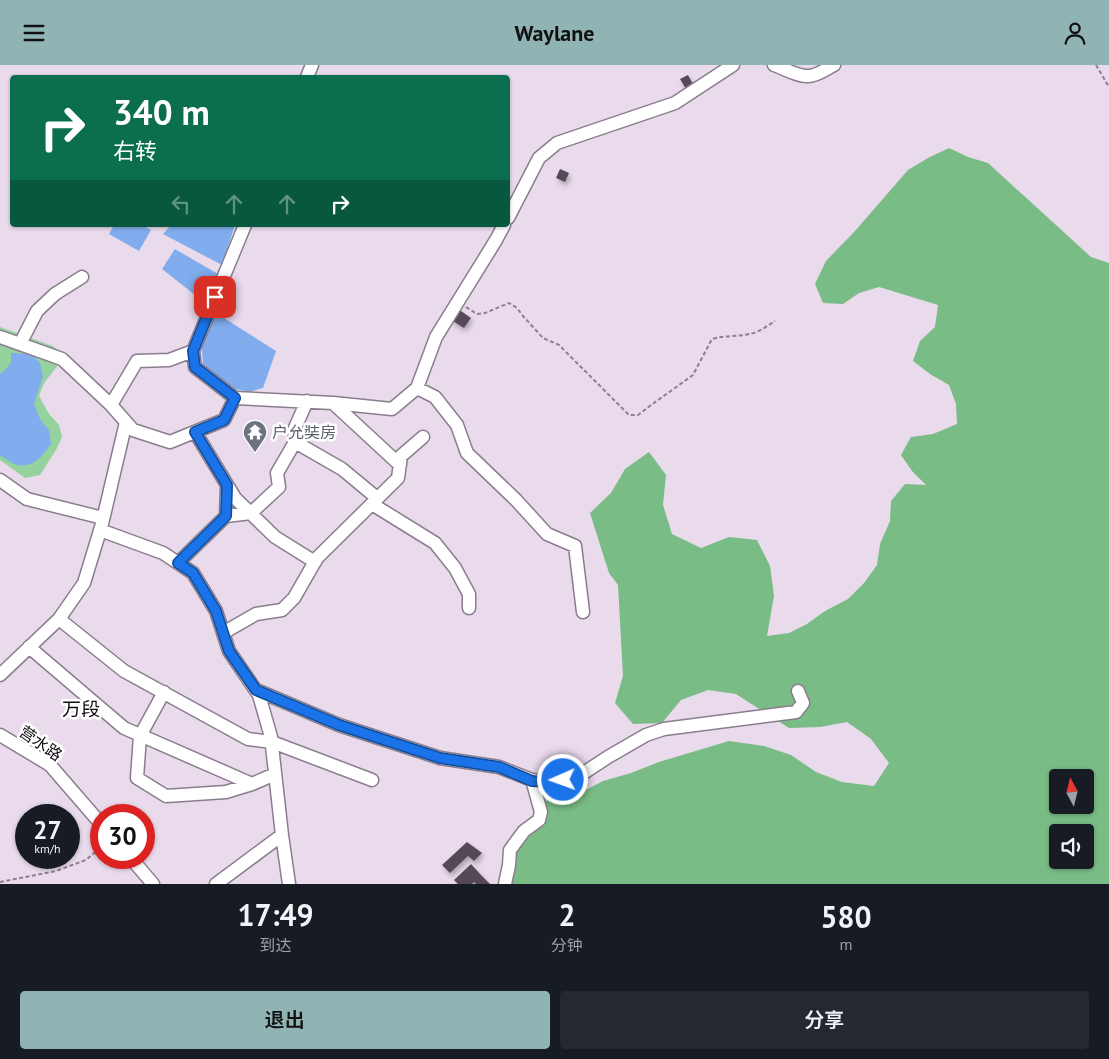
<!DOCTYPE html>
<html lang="zh">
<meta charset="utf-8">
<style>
:root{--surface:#171b24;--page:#242831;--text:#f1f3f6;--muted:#9ea1a6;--accent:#90b4b4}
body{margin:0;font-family:"PT Sans","Noto Sans SC",sans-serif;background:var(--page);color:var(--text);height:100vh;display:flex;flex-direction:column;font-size:19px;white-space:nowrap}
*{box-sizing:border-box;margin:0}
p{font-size:16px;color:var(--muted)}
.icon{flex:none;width:28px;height:28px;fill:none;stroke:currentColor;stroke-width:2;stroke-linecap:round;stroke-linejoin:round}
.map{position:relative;height:819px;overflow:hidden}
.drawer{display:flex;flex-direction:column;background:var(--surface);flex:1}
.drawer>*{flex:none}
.banner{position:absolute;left:10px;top:10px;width:500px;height:152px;border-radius:5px;box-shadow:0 1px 4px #0004;background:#0b6e4f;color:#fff;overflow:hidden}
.needle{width:32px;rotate:353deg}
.tools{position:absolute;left:1049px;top:704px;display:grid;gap:10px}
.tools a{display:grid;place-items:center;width:45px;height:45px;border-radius:5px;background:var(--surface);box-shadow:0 1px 4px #0004;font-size:25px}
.speed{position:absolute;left:15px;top:739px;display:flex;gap:10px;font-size:25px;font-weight:700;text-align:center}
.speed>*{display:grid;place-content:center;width:65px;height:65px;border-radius:50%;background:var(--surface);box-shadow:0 1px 4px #0004;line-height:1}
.speed small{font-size:12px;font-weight:400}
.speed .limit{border:8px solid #d22;background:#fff;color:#111}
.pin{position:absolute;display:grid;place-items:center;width:42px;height:42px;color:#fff;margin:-21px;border-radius:10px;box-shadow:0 2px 8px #0006}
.me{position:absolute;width:55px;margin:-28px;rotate:268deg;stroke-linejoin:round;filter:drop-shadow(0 0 4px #0008)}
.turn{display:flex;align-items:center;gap:18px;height:105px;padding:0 20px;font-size:22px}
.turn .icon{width:65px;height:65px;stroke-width:2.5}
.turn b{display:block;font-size:35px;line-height:42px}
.lanes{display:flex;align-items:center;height:48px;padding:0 20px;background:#0003;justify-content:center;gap:25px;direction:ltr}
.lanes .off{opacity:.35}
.eta{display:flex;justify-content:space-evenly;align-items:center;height:85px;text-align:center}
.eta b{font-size:30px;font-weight:600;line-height:35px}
.button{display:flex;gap:10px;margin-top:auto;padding:10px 20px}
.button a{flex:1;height:58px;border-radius:5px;background:var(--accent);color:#111;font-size:20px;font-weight:600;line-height:58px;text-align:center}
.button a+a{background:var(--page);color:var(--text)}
header{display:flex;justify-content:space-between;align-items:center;height:65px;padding:0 20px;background:var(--accent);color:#111;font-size:22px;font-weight:600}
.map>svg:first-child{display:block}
</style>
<header><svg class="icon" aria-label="menu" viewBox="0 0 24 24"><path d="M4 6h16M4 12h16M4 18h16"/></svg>Waylane<svg class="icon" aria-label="person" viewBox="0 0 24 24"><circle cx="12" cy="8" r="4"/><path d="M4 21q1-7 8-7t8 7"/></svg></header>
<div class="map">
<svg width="1109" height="819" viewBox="0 0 1109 819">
<defs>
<filter id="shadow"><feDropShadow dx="2" dy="3.5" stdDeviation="2.5" flood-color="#0004"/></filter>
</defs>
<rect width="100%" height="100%" fill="#e9daec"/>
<path fill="#94d29e" d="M0 262 53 281 65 291 44 318 39 331 49 349 59 360 62 372 56 385 40 410 25 413 0 395Z"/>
<path fill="#79bc85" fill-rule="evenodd" d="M949 83 968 92 988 98 1091 192 1109 198V819H507L506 816 516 788 535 764 545 736 576 730 603 716 631 708 659 697 729 676 764 681 791 690 816 707 842 717 874 721 889 698 871 674 847 657 820 662 789 663 736 629 708 625 681 635 662 658 633 659 615 638 623 611 618 520 609 508 590 448 611 428 625 404 649 387 666 410 663 440 672 469 701 483 729 472 757 475 770 501 774 531 767 571 789 568 807 559 825 546 848 534 864 518 877 500 880 479 890 456 891 436 905 419 926 420 912 406 901 390 911 372 933 369 957 359 956 339 949 320 930 309 913 296 920 276 935 262 938 240 879 222 859 228 843 239 823 238 815 219 826 196 855 166 908 105 928 93ZM1058 712H1085V740H1058ZM1058 768H1085V795H1058Z"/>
<path fill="#81adee" d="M114 160H142L151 165 139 186 109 169Z
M171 160H235L222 200 163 169Z
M175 184 218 209 212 236 195 230 162 204Z
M210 253H224L276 286 263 323 249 327 227 322 203 298 201 272Z
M11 288 31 289 40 298 43 311 34 339 40 354 49 365 51 379C43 390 34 403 18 400 12 399 5 393 0 390V308H2L11 298Z"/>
<path fill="#554958" filter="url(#shadow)" d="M688 10 694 21 686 24 680 14Z
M560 104 569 108 565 117 556 113Z
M458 244 471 253 464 263 451 255Z
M467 777 482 788 474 796 468 791 450 808 442 800Z
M471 799 481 810 490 819H476L474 817 472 819H458L454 815Z"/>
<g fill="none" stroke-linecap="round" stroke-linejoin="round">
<g stroke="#8a7d8d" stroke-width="15">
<path id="minor" d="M774 0C783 3 799 12 808 11 817 11 826 4 834 0
M307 12 312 0
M508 153 539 93 557 78 675 38 733 0
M0 272 62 294 111 340
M20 279 37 246 55 229 82 212
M193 286 169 295 137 296 111 340 133 365 170 377 224 355 235 333 195 302 193 286 245 160
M417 323 436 272 496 175 504 160
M235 333 333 338 392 344 417 323 435 332 457 360 467 388 516 435 547 469 575 481 583 547
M333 338 400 400
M195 367 235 433 275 472 315 497
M295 377 342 404 377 433
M0 415 27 434 103 453
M372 439 435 478 455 503 469 529V543
M226 451 251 448 279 422 277 408 295 377 294 365 307 336
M100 465 163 488 193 508 216 546 229 586 259 630 271 672 282 770 289 819
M178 498 226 451 227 420
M59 554 124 606 248 674 272 677 372 715
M223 568 256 549 282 545 294 533 317 493 398 413 401 391 423 372
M29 582 124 663 252 719
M0 610 59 554 84 518 102 459 126 357
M256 625 339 660 440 693 499 702 532 715 550 717 576 713 608 692 646 670 664 664 796 647 803 638 798 626
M164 627 140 671 137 713 166 731 226 727 252 719 275 709
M0 670 50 700 101 759
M130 792 153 819
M216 819 282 770
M505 819 509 800 510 785 524 766 539 755 541 747 532 715"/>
</g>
<path stroke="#8b808d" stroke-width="2" stroke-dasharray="4 2.5" stroke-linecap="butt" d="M1096 0 1109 22
M466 242 477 249 485 248 509 238 517 243 523 251 543 273 559 280 629 350H638L647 343 693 310 712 274C725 270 737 272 749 269 758 268 767 261 775 256
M0 817 56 806 86 795 101 782"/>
<use href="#minor" stroke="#fff" stroke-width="12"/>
</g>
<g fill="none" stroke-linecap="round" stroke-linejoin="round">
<g stroke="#114b97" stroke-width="12">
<path id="route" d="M215 232 193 286 195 302 235 333 224 355 195 367 227 420 226 451 178 498 193 508 216 546 229 586 256 625 339 660 440 693 499 702 532 716 550 717 563 715"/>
</g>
<use href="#route" stroke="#1a73e8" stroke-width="9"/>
</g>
<defs>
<g id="temple-pin" transform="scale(1.25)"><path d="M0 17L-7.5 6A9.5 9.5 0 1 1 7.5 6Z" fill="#6b7280" stroke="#fff"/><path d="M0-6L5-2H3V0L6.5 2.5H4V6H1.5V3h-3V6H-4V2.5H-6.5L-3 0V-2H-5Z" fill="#fff"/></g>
</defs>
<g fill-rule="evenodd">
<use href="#temple-pin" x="255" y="367"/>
</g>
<g text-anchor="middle" stroke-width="5" stroke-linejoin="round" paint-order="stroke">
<g font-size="16" fill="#5b616d" stroke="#fff" text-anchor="start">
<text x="272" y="373">户允奘房</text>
</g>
<g font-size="16" fill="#120d13" stroke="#fff">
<text transform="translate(41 678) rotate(35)" y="6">营水路</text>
</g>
<g font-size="19" fill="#120d13" stroke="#fff">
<text x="81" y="651">万段</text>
</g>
</g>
</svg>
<div class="tools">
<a><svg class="needle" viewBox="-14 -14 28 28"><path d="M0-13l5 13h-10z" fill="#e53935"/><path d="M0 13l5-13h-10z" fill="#9ea1a6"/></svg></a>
<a><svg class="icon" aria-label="sound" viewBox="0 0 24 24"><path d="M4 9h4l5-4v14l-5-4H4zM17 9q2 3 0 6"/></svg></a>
</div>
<div class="speed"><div>27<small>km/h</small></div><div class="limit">30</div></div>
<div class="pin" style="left:215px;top:232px;background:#d93025"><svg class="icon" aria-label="arrive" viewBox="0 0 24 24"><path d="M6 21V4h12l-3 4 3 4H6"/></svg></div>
<svg class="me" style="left:563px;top:715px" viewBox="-20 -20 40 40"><circle r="17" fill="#1a73e8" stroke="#fff" stroke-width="3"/><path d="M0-11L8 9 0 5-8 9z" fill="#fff"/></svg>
<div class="banner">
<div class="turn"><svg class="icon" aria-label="right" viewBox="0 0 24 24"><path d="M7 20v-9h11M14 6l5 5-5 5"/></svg><div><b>340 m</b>右转</div></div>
<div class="lanes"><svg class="icon off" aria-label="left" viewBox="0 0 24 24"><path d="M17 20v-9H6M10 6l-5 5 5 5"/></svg><svg class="icon off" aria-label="ahead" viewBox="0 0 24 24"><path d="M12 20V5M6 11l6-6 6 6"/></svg><svg class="icon off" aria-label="ahead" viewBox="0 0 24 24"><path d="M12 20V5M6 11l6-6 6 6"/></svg><svg class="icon" aria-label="right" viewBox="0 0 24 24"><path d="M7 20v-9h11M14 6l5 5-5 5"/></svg></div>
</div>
</div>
<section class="drawer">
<div class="eta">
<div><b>17:49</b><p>到达</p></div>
<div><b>2</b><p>分钟</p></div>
<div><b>580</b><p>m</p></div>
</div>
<div class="button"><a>退出</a><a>分享</a></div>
</section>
